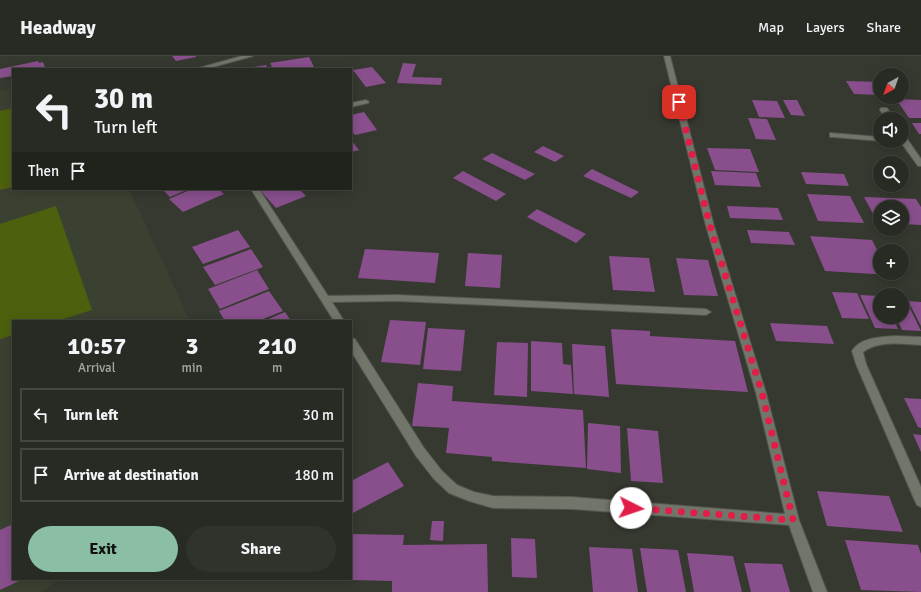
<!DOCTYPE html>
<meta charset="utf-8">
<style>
:root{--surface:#282b24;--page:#30332c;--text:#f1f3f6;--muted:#a5a7a6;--line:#444741;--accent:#8abfa5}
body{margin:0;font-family:Signika,sans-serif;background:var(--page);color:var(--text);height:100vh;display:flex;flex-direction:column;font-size:15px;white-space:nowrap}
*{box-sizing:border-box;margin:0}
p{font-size:13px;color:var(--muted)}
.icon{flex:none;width:22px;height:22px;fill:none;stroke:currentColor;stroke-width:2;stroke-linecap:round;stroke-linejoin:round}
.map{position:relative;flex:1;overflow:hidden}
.sheet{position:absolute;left:12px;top:264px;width:340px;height:260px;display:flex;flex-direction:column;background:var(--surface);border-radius:0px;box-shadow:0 2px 10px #0003,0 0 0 1px var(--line)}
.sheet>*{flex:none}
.hud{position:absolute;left:12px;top:12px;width:340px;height:122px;border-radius:0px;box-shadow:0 2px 10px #0003,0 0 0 1px var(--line);background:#282b24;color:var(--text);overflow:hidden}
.needle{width:26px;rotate:220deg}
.fabs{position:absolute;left:873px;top:12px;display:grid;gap:8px}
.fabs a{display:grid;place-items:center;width:36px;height:36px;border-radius:50%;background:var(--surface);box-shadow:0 2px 10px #0003,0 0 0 1px var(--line);font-size:20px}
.pin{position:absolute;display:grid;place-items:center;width:34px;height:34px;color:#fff;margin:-17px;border-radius:8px;box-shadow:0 2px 6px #0006}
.me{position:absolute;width:44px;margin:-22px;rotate:94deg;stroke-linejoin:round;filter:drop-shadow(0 0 3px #0008)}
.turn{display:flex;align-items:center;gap:14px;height:84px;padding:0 16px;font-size:18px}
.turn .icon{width:52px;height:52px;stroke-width:2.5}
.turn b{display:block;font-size:28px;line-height:34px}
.then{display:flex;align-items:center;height:38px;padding:0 16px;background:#0003;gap:8px;font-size:15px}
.eta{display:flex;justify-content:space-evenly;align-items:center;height:68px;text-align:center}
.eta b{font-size:24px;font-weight:700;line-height:28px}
.cta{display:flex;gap:8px;margin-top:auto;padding:8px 16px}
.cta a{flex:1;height:46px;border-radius:24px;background:var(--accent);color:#111;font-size:16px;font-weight:700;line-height:46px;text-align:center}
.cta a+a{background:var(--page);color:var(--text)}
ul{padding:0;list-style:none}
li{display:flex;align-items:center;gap:12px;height:54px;margin:0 8px 6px;padding:0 8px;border:2px solid var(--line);border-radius:0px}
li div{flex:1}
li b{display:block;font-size:15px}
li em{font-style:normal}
header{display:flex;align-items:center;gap:24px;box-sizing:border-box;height:56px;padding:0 20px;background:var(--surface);border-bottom:1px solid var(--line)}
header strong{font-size:19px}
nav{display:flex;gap:22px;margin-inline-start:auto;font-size:14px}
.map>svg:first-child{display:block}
</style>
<header>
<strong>Headway</strong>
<nav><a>Map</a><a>Layers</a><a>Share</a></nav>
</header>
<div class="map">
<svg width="921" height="536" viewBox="0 0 921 536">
<rect width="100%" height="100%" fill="#363930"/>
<path fill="#3b4131" d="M13 32V133H129L190 265H13V523H61L40 536H0V35Z"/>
<path fill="#4d600d" d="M13 52V131L0 134V55Z
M56 150 92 254 57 265H13V279L0 283V168Z"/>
<path fill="#884f8c" d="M172 0H196V1L176 5Z
M309 1 315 13H273L270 7Z
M38 5 39 7 43 6 45 11 40 13H13V20L0 22V13Z
M403 7 416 8 412 21 442 22 441 29 397 27Z
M266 9 268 13H247V12Z
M372 11 386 27 366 31 353 14Z
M846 25 880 26V39L854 38Z
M896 43 921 44V62H909Z
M752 44 777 45 785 62 759 61Z
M783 44H797L805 60 791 59Z
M364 56 377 74 355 79 351 74V59Z
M748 62 767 63 776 84 756 83Z
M912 67H921V78H919Z
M351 84 359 94 351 96Z
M543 90 564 100 555 106 534 96Z
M707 92 750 93 759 116 715 114Z
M492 97 535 118 525 124 482 103Z
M592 113 639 136 631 142 583 120Z
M463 115 506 138 496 145 453 122Z
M711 115 756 117 761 131 715 129Z
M801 116 844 118 849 130 806 128Z
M162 133H189L170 141Z
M192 133H218L224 138 183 156 169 143Z
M259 133H299L306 140 276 152Z
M807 138 850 140 864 167 818 165Z
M864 141 916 143 921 151V169L902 168V151H880V167H878Z
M727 150 778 152 783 164 730 162Z
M537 153 586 178 576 187 527 161Z
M238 174 250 191 203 208 192 191Z
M747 174 789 176 795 189 751 187Z
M810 180 872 184 880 200V217H889L890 219 825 215Z
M251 193 263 211 215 229 203 211Z
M365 193 439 197 435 227 358 222Z
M468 197 502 199 500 232 465 230Z
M609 200 649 202 655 236 613 234Z
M676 202 708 204 718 240 684 239Z
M257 214 269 233 220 253 208 233Z
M269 235 283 255 258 265H225L219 255Z
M832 236 857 237 869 263 842 262Z
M860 239 880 240V261H893L898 273 875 272Z
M902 240H904L921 275 902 274 896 261H902Z
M908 245 921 246V270Z
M285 256 291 265H264Z
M390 264 426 266 420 309 381 306Z
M770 267 827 270 834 288 776 285Z
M428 272 465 274 461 315 423 313Z
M611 273 650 275V280L735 285 748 336 616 328Z
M531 285 562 287 563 308 571 309 573 338 531 335Z
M497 286 528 287 527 341 494 339Z
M572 288 605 290 609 341 574 338Z
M418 327 453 330 452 345 583 354 586 412 492 405V401L446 397 449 372 412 370Z
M904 342 921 343V372L918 371Z
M588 367 620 370 621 417 587 413Z
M627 372 658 375 663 427 631 425Z
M913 378 921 379V396Z
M388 406 404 430 351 458V425Z
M817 435 889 440 903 476 827 470Z
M432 465H444L443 485 430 484Z
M13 468V523H23L0 534V474Z
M351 478 404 479 403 489 487 488 488 536H392V525L351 524Z
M511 482 535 483 537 522 512 521Z
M845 484 918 489 921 498V536L861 534Z
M589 491 632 493 638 536H593Z
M640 492 678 494 686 536H647Z
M687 497 733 500 742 536H694Z
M744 507 782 508 790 536H751Z"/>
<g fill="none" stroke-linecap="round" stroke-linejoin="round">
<g stroke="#53564e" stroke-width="2">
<path id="minor" d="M242 0H253L206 13H195Z
M664 0H670L714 170 766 337 799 464 827 536H813L789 469 572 453 493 452 469 445 449 437 434 423 416 400 351 295V282L355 283 424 392 442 415 457 429 474 436 493 440 572 441 785 458 756 337 706 170Z
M366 44 369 46 368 47 351 51V47Z
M881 52H887L894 63H886L880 54Z
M830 77 880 81 881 85 833 81H830Z
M902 80H905L921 103V110H918L900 85H902Z
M251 133H259L328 240 397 239 706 253 711 256 706 259 397 245 332 246 344 265H334Z
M896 280 921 281V289C902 288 879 284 863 296L866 308 921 431V451L917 449 915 445 856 308 852 295C860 281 882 281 896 280Z"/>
</g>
<use href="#minor" fill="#71756a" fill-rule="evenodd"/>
</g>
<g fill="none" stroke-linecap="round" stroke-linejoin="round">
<path stroke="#e11d48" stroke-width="7" stroke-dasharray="0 12.6" d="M631 452 793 464 762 337 710 170 679 46"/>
</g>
</svg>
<div class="fabs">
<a><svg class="needle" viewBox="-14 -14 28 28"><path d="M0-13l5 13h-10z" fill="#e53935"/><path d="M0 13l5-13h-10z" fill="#a5a7a6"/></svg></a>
<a><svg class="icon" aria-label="sound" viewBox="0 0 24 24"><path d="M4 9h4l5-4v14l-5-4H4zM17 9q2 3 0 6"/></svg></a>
<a><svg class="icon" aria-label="search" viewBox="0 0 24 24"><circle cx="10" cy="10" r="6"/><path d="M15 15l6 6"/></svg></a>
<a><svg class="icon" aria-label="layers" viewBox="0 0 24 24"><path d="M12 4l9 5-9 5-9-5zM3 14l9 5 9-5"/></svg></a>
<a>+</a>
<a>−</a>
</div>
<div class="pin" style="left:679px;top:46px;background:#d93025"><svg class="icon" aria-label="arrive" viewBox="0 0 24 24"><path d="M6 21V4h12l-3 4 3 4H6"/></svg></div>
<svg class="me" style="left:631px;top:452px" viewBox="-20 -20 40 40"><circle r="19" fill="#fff"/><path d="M0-13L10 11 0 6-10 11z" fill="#e11d48"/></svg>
<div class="hud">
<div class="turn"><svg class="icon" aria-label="left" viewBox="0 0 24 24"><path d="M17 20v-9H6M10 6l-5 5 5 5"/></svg><div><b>30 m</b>Turn left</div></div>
<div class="then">Then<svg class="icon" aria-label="arrive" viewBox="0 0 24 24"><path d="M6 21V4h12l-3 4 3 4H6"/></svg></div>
</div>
<section class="sheet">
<div class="eta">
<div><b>10:57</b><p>Arrival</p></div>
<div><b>3</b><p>min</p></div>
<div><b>210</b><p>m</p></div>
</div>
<ul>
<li><svg class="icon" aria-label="left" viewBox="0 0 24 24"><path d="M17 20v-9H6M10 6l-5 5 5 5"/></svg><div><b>Turn left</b></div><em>30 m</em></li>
<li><svg class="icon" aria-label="arrive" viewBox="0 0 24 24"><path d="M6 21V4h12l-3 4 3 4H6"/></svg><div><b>Arrive at destination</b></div><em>180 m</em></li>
</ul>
<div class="cta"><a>Exit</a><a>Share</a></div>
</section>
</div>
